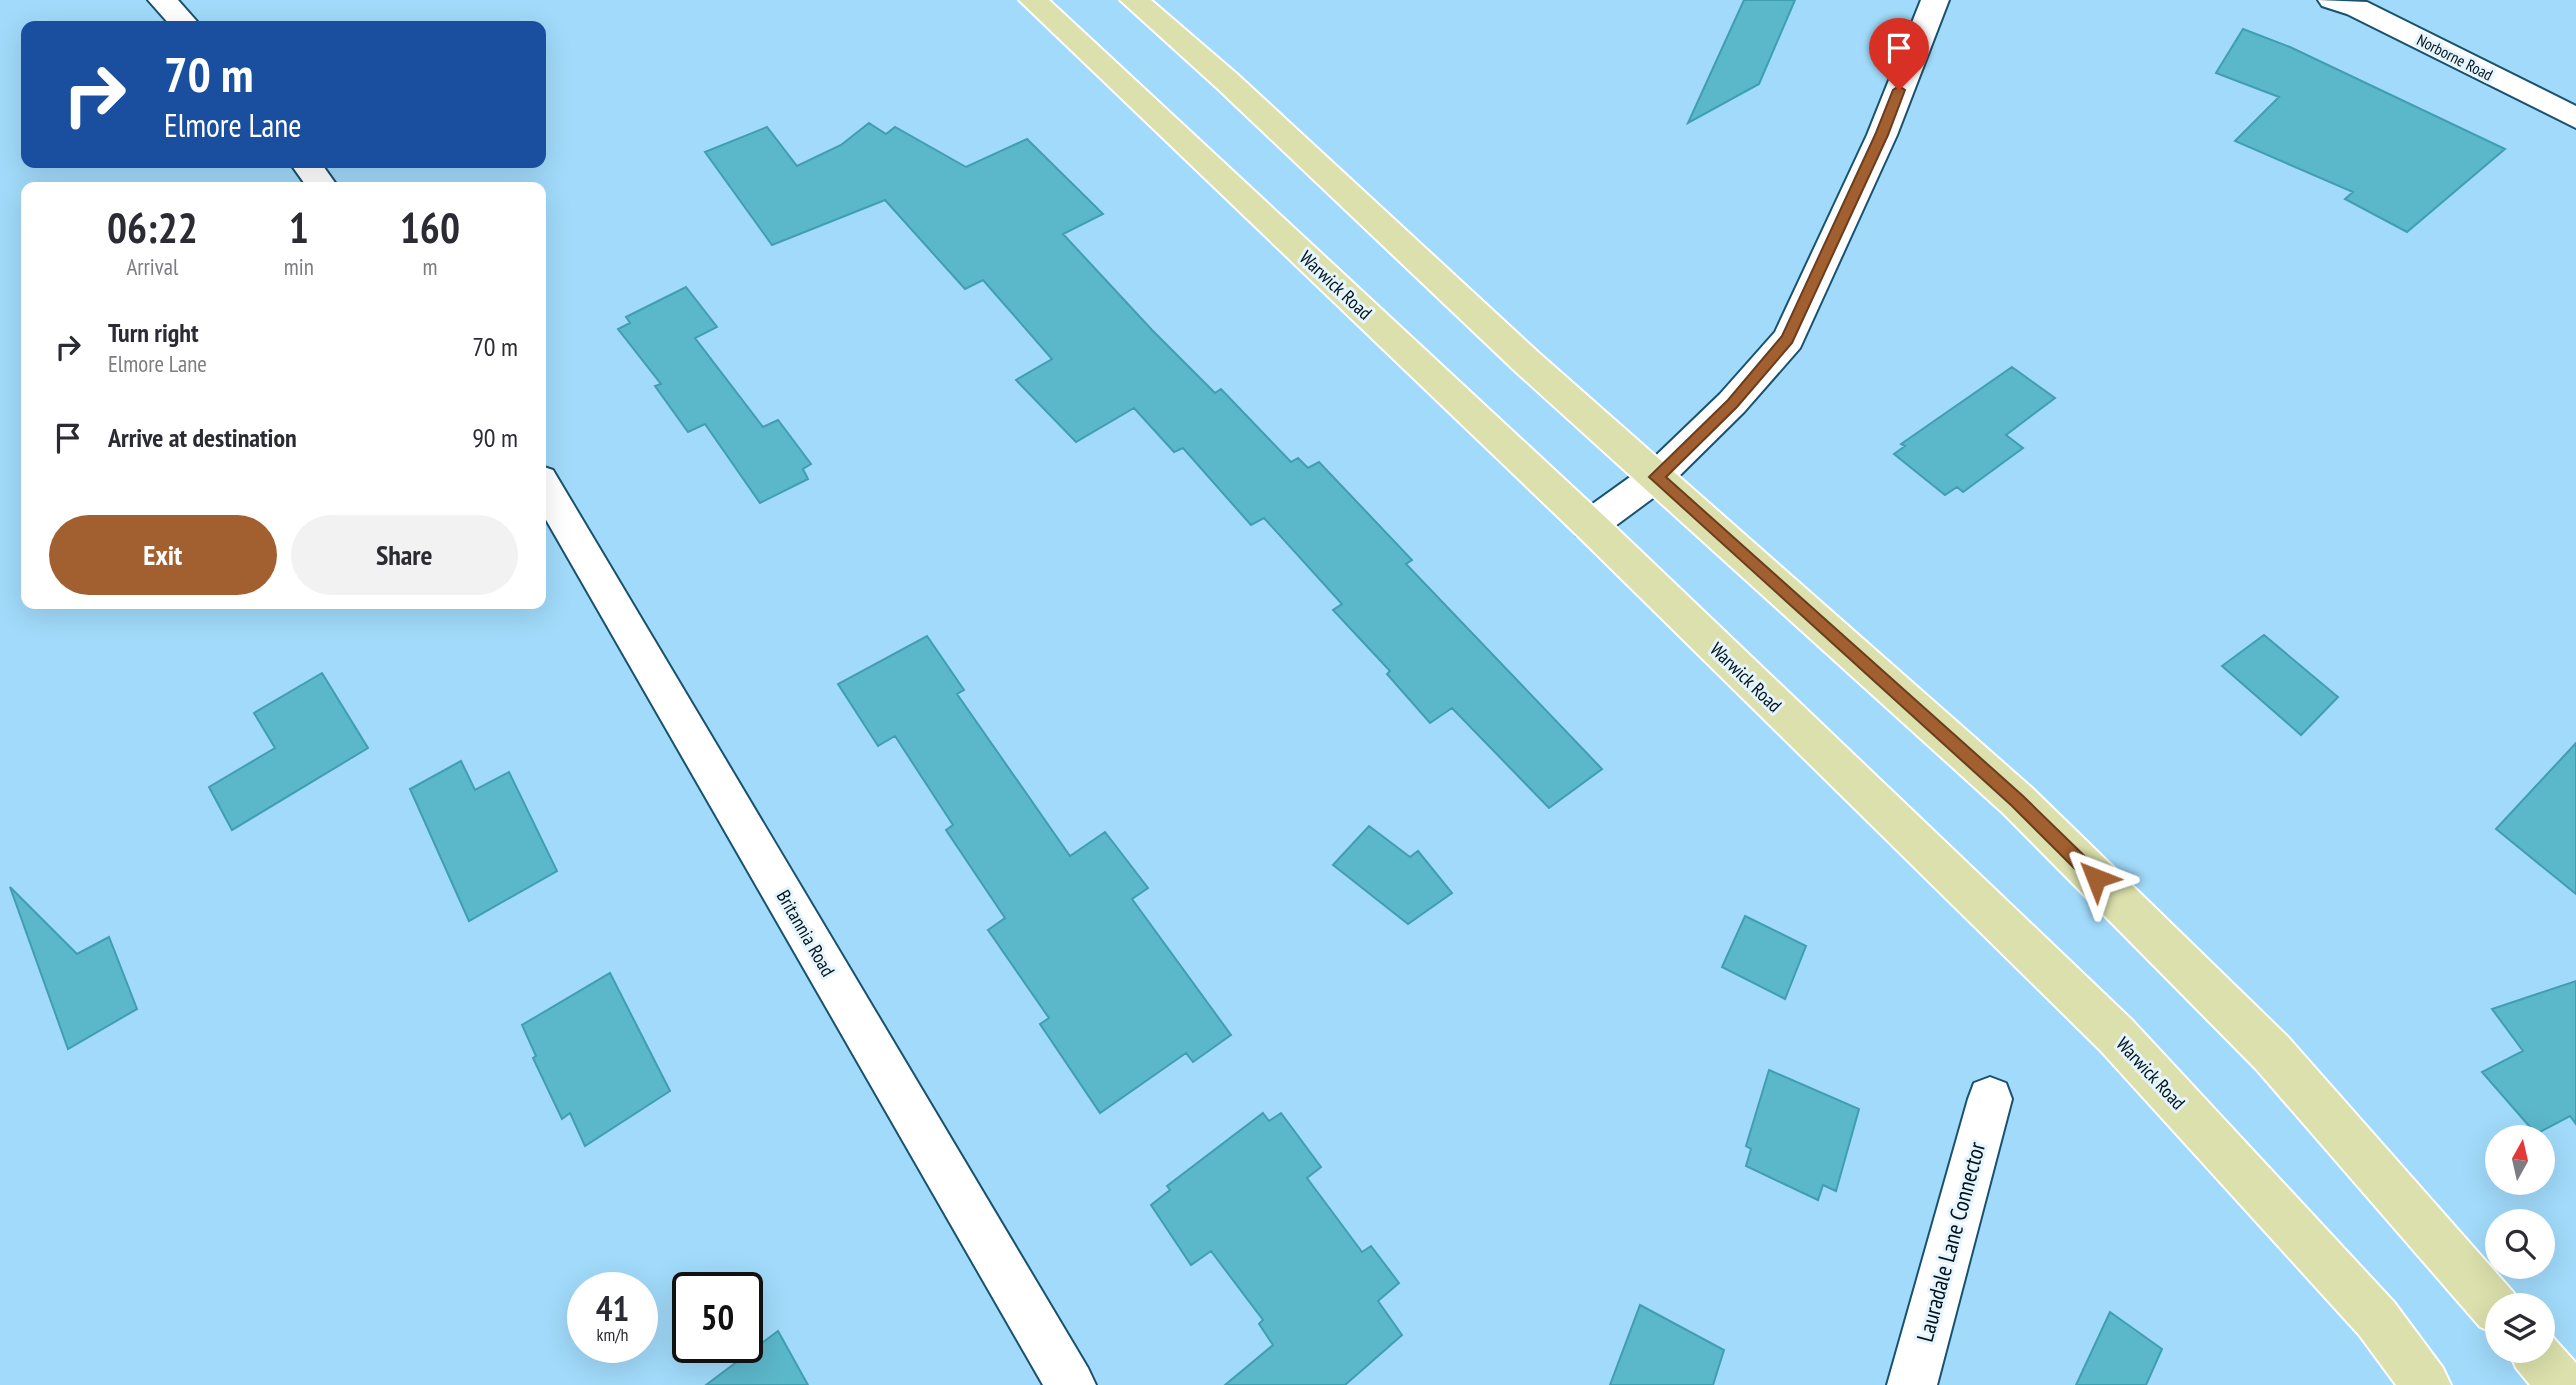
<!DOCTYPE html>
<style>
:root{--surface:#fff;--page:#f2f2f3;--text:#2b2b33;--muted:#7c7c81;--accent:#a25f2f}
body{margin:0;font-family:"PT Sans Narrow",sans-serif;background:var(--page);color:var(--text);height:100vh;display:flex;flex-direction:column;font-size:26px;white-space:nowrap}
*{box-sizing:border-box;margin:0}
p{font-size:23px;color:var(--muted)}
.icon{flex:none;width:38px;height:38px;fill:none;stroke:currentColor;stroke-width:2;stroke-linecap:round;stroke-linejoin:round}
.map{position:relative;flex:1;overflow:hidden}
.drawer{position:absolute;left:21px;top:182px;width:525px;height:427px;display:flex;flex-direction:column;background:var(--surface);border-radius:14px;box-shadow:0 7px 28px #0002}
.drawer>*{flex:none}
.guide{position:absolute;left:21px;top:21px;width:525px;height:147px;border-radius:14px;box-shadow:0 7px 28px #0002;background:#1a4fa0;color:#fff;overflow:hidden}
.needle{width:46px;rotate:8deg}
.controls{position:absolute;left:2485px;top:1125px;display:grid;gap:14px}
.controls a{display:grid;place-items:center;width:70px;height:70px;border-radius:50%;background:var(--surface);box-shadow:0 7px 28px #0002;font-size:35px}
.speed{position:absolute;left:567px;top:1272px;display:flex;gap:14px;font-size:35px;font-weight:700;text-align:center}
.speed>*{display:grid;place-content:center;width:91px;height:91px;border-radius:50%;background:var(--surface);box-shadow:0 7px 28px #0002;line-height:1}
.speed small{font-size:18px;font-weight:400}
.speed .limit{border:4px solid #111;border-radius:10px;background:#fff;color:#111}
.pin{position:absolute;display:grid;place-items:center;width:60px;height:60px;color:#fff;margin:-72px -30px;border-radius:50% 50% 50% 0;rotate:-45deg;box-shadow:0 0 7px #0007}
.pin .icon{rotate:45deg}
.me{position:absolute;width:77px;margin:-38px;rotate:315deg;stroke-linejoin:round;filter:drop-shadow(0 0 5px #0008)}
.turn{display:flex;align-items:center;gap:24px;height:147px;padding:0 28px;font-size:32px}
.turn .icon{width:91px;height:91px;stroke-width:2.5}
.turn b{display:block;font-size:49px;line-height:60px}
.eta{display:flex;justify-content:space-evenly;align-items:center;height:119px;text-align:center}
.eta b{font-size:42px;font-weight:800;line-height:49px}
.primary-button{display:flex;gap:14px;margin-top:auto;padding:14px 28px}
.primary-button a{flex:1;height:80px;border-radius:42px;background:var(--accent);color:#fff;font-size:28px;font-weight:800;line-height:80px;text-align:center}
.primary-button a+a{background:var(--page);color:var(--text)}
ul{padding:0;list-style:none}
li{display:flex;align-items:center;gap:21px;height:91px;padding:0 28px}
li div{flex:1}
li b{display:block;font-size:26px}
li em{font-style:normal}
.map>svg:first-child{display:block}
</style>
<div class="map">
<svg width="2576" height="1385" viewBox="0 0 2576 1385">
<rect width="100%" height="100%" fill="#a1dafa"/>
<path fill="#5bb7ca" stroke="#409eb2" stroke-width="2" d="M1744 0H1795L1759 84 1688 123Z
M2243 29 2290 47 2505 149 2407 232 2345 199 2353 192 2235 141 2279 97 2216 73Z
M869 123 886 134 895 127 966 167 1027 139 1103 214 1063 234 1152 330 1215 393 1221 389 1291 462 1298 458 1308 468 1319 462 1412 560 1406 564 1602 769 1549 808 1452 708 1430 723 1387 674 1390 671 1333 610 1342 604 1264 518 1251 525 1183 448 1174 452 1134 408 1076 442 1016 380 1052 359 983 280 965 289 885 200 772 245 705 152 767 127 797 166 841 145Z
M686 287 717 327 695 338 763 427 778 420 811 464 803 469 808 479 760 503 705 424 688 432 655 386 661 384 618 329 630 323 626 317Z
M2012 367 2055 398 2006 435 2023 448 1963 492 1957 487 1945 495 1894 454 1905 446 1901 444Z
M2264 635 2338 697 2301 735 2222 666Z
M927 636 964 690 957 694 1070 856 1105 832 1148 888 1132 899 1231 1035 1193 1062 1186 1053 1100 1113 1040 1024 1049 1018 988 930 1005 918 946 830 953 825 895 736 878 746 838 684Z
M322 673 368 748 232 830 209 787 275 748 254 713Z
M2576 743V894L2496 829Z
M461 761 475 790 509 772 557 871 469 921 410 789Z
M1369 826 1410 857 1418 851 1452 893 1408 924 1333 865Z
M10 887 77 954 109 937 137 1009 68 1049Z
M1745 916 1806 946 1785 999 1722 967Z
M610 973 670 1091 585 1146 570 1113 562 1119 533 1058 536 1056 522 1025Z
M2576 981V1124L2570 1116 2536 1134 2482 1072 2523 1051 2492 1009Z
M1769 1070 1859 1109 1836 1191 1823 1185 1818 1200 1746 1166 1751 1149 1746 1146Z
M1263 1113 1269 1121 1281 1113 1321 1167 1307 1178 1362 1252 1371 1246 1399 1283 1378 1301 1402 1335 1345 1385H1225L1273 1345 1259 1324 1263 1320 1211 1251 1191 1265 1151 1205 1170 1190 1167 1186Z
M1640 1305 1724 1350 1713 1385H1610Z
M2110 1312 2162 1349 2146 1385H2076Z
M778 1331 808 1385H706Z"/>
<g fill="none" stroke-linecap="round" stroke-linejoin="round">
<g stroke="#19526e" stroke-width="4">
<path id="minor" d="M148 0H178L201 26H171Z
M1921 0H1949L1897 135 1800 348 1744 412 1668 487 1603 535 1590 539 1577 535 1572 525 1577 515 1644 467 1720 394 1775 332 1867 135Z
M2318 0 2367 2 2576 106V128L2347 14 2322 6Z
M290 163H321L338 187H307Z
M541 466 553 470 1088 1368 1096 1385H1043L541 511Z
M1990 1077 2006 1083 2012 1099 1937 1385H1887L1968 1099 1974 1083Z"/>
</g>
<g stroke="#fff" stroke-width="4">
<path id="major" d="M1019 0H1049L1603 515 2132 1020 2394 1302 2443 1368 2451 1385H2396L2360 1336 2100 1050 1577 535Z
M1120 0H1151L1237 74 1539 353 2032 788 2288 1037 2514 1293 2519 1306H2497V1334L2480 1327 2256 1069 2004 814 1515 371 1217 88Z
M2543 1331 2550 1334 2576 1363V1385H2530L2516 1368 2509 1351H2543Z"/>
</g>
<use href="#minor" fill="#fff" fill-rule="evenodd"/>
<use href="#major" fill="#dbe0ac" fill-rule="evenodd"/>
</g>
<path fill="#a25f2f" stroke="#693e1f" stroke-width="2" d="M1899 86 1905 90 1888 135 1792 343 1737 407 1666 477 2023 796 2102 873 2105 878 2102 884 2096 886 2090 884 2012 806 1649 477 1728 400 1782 336 1875 135 1893 90Z"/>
<g text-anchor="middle" stroke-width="6" stroke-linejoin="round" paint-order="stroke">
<g font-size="16" fill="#00131e" stroke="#e6f4fc">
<text transform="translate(2455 57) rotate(27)" y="6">Norborne Road</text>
</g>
<g font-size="19" fill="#00131e" stroke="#e6f4fc">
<text transform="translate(1336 285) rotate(43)" y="7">Warwick Road</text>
<text transform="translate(1746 677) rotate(44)" y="7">Warwick Road</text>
<text transform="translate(806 933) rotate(60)" y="7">Britannia Road</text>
<text transform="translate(2151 1073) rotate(47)" y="7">Warwick Road</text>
</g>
<g font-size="23" fill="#00131e" stroke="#e6f4fc">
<text transform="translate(1951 1242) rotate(-75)" y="8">Lauradale Lane Connector</text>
</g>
</g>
</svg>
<div class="controls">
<a><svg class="needle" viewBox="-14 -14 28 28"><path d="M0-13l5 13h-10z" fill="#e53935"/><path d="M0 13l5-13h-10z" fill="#7c7c81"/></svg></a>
<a><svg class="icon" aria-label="search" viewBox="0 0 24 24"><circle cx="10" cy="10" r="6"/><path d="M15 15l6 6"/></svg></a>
<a><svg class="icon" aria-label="layers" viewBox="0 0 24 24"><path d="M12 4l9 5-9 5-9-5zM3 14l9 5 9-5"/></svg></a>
</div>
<div class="speed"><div>41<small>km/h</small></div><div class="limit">50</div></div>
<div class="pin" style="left:1899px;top:90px;background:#d93025"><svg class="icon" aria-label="arrive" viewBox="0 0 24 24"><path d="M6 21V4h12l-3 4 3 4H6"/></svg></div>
<svg class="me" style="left:2096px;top:878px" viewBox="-20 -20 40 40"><path d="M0-17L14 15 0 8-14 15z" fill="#a25f2f" stroke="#fff" stroke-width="4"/></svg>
<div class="guide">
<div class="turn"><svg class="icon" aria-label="right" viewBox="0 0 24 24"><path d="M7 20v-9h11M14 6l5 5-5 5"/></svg><div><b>70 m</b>Elmore Lane</div></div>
</div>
<section class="drawer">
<div class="eta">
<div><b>06:22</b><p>Arrival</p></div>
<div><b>1</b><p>min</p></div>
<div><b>160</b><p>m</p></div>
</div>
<ul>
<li><svg class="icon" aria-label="right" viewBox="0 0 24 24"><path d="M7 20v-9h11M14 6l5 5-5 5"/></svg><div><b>Turn right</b><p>Elmore Lane</p></div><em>70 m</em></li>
<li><svg class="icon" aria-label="arrive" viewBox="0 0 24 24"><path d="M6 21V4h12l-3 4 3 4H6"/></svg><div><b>Arrive at destination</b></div><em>90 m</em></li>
</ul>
<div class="primary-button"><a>Exit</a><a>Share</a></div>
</section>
</div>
